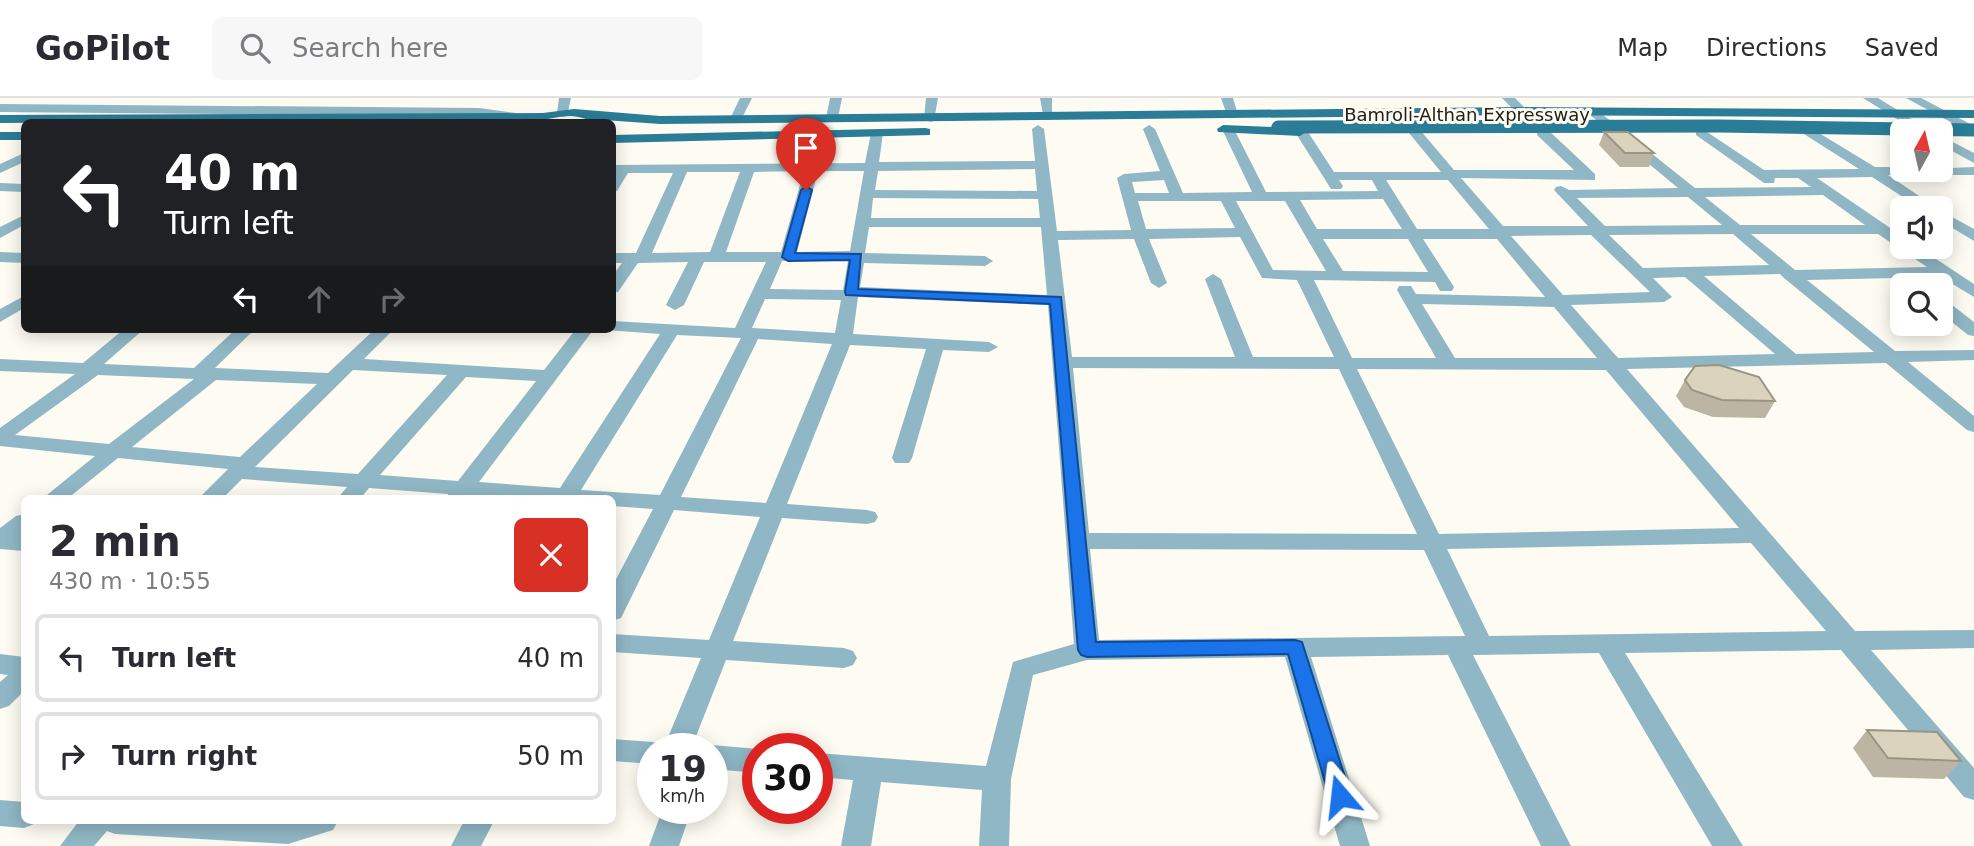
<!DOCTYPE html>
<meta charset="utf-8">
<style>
:root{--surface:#fff;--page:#f7f7f7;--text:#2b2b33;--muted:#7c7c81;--line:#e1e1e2}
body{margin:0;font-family:"DejaVu Sans",sans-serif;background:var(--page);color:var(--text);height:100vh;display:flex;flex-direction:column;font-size:26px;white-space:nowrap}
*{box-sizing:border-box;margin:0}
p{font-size:23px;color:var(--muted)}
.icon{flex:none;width:38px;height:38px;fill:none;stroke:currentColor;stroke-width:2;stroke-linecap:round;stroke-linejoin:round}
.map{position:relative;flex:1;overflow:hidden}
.panel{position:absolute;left:21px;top:397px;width:595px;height:329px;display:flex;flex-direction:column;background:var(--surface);border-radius:10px;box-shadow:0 4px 18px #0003}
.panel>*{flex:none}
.hud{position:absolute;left:21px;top:21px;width:595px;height:214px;border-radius:10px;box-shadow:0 4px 18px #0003;background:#202124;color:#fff;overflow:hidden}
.needle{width:46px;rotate:8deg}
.tools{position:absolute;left:1890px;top:21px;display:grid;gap:14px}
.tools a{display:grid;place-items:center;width:63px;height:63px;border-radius:10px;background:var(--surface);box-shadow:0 4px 18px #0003;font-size:35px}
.speed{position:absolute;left:637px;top:635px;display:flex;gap:14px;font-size:35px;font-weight:700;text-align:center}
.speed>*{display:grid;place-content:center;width:91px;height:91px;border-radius:50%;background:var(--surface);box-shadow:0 4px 18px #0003;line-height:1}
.speed small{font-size:18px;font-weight:400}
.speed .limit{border:10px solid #d22;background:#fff;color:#111}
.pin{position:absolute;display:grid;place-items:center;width:60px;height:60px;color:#fff;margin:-72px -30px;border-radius:50% 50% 50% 0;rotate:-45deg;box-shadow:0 0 7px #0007}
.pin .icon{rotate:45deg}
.me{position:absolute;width:77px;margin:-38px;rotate:343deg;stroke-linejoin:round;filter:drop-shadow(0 0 5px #0008)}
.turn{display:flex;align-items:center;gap:24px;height:147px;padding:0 28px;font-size:32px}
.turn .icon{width:91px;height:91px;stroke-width:2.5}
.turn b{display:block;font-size:49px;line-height:60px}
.lanes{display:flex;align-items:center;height:66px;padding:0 28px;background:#0003;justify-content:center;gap:35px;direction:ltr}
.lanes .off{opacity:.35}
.round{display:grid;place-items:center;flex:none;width:74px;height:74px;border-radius:10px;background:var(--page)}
.summary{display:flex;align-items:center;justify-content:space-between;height:119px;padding:0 28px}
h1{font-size:42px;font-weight:600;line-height:52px}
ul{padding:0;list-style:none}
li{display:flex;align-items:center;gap:21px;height:88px;margin:0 14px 10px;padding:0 14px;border:4px solid var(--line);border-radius:10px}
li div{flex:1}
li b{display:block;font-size:26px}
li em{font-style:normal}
header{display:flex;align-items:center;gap:42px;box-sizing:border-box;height:98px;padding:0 35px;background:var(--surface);border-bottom:2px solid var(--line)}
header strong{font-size:33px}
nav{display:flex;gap:38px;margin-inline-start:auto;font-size:24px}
.search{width:490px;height:63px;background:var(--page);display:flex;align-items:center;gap:18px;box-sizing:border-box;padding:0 24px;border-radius:10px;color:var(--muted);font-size:26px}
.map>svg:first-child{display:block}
</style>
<header>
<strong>GoPilot</strong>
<div class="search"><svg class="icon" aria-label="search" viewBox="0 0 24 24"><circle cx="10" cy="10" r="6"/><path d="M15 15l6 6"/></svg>Search here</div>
<nav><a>Map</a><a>Directions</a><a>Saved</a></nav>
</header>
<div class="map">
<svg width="1974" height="748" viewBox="0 0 1974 748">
<rect width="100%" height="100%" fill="#fefbf2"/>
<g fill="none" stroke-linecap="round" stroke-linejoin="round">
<path fill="#90b7c5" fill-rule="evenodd" d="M559 0H571L567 18 563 19 557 15Z
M740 0H752L740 24H732L730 21Z
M830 0H842L838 20 832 24 826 20Z
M926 0H938L934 23 930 24 924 20Z
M1040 0H1052V22H1044Z
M1221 0H1233L1238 17 1236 20H1228Z
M1502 0H1515L1528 13 1526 16H1518Z
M1863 0H1878L1931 33H1916Z
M1906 0H1921L1974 28V37Z
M0 6 479 10 516 15 522 19 516 23 479 18 0 14Z
M1593 9 1695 90 1811 89 1798 80H1775L1774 85H1764L1696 37V31L1701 30 1764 72 1859 71 1804 36V30L1809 29 1875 69H1902V72L1974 69V77H1888L1937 110H1920L1872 79 1817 80 1902 138V149H1918L1974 186V199L1941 179 1807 182 1895 253 1974 252V262L1908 264 1974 318V334L1967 332 1886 265 1627 271 1855 533 1974 532V550L1871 552 1974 670V702L1964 699 1841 552 1625 555 1743 748H1712L1599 555 1473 557 1571 748H1541L1448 557 1311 559 1370 748H1340L1285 559 1087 562 1033 577 1011 681 1009 748H979L982 692 881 684 871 748H841L853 682 817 679V655L986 668 1013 564 1074 546 1048 207 858 199 853 236 989 244 998 249 989 254 943 252 912 360 909 365H895L892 360 926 251 850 247 787 406 867 412 875 414 878 419 875 424 867 426 782 420 733 543 844 550 853 553 857 560 853 567 844 570 726 562 691 651H653V666L612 663V641L653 644 664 649 701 560 612 554V536L709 542 760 419 674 412 624 514 621 520 612 523V489L653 411 612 408V401H515L469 397 467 401H447L448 396 369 390 360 401H337L347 389 242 381 222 401H198L228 371 118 360 67 401H42L95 358 0 348V330L75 276 0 273V261L83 265 124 231H144L104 266 194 270 236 231H255L215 270 328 275 375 231H394L364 261 544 272 576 231H594L479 384 560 390 660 236 606 232 612 231V223L735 230 766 164H704L684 207 675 212 666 207 688 164 638 165 618 194 612 195V178L622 165H612V155H636L673 75H628L617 93 612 94V67L865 65 871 35 877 31 883 35 879 64 1035 63 1032 31 1038 27 1044 31 1057 133 1131 132 1117 80 1124 76 1160 73 1143 31 1149 27 1155 31 1183 95 1252 94 1222 31 1228 27 1234 31 1266 94 1378 93 1372 82H1339L1343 88 1341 91H1331L1295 34 1301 30 1306 31 1334 74H1441L1409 35 1415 31 1420 32 1454 72H1574L1537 37V31H1547L1595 76V82L1461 80 1503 128H1588L1554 92 1556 89 1561 88 1569 92 1678 90 1589 16V10ZM1035 71 1037 93 875 92 878 73ZM804 73 781 154H726L754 74ZM818 73H864L850 153 797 154ZM687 74H740L710 154 652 155ZM1164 82 1169 95H1135L1132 84ZM1386 82H1448L1489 131H1417ZM1823 97 1865 127H1740L1705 99ZM1688 99 1722 127 1605 128 1577 100ZM873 100 1038 101 1040 120H871ZM1383 101 1402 131H1317L1300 102ZM1138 103H1221L1235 130 1146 131ZM1236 103H1285L1326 173 1273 172ZM869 129H1041L1047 197 860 189 864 165 985 168 993 163 985 158 865 155ZM1733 136 1769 167 1643 170 1609 137ZM1751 136H1878L1927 169 1795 172ZM1591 137 1650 194 1563 197 1511 138ZM1240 139 1262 180 1297 182 1334 259H1253L1221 181 1213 176 1205 181 1235 259H1072L1058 142 1134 141 1151 185 1159 190 1167 185 1149 141ZM1323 141H1408L1428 174 1343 173ZM1423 141H1497L1545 199 1416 196 1411 188H1399L1397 192 1436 260H1352L1314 182 1435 184 1440 193H1452L1454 189ZM782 163H848L843 192 770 191ZM1780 176 1784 180 1874 254 1796 256 1704 178ZM1685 179 1775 256 1618 260 1571 207 1664 204 1672 199 1653 180ZM765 201 841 202 835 235 752 230ZM1422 206 1554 209 1597 260H1455ZM677 237 741 240 660 397 581 392ZM758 241 832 246 766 405 681 399ZM1073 270 1339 271 1417 436 1089 435ZM1357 271 1606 272 1739 430 1439 436ZM353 272 447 277 358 376 255 369ZM98 277 194 281 109 346 15 337ZM466 279 536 283 458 383 380 377ZM216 282 317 286 240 359 132 349ZM1751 445 1826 533 1489 538 1447 451ZM1090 451 1424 452 1465 538 1099 542Z
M1941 38 1974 55V65L1941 47Z
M24 55V64L0 75V66Z
M0 85 24 86V94L0 93Z
M1941 113 1974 131V143L1941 123Z
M24 117V127L0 140V129Z
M0 154 24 155V165L0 164Z
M24 198V210L0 224V211Z
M1941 202 1947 203 1974 224V238L1968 237 1941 215Z
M24 416V434L21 437H24V453L0 451V430L16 418Z
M0 556 24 559V593L9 608 0 611V584L8 577 0 576Z
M712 647 758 651V675L712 671V651H702Z
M0 702 24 704V723H36L34 726 24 730 0 728Z
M663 710H692L679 748H649Z
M79 723H338L333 732 288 746 115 736 107 733 94 748H60Z
M464 723H494L481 748H451Z"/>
<path fill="#2a7c97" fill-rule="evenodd" d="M1522 9 1974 12V20L1522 17 660 26 604 22 605 24C592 24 583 19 571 18 555 18 540 24 524 24L523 22 0 25V17L543 15 574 11 660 18Z
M1223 27 1300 30 1306 34 1300 38 1218 34 1217 31Z
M925 30 930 31V37L612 45V37Z
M0 34H24V42H0Z"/>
<path stroke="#2a7c97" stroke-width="13" d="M1278 29 1720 28 1974 32"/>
</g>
<path fill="#bcb5a3" d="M1604 34 1654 55 1649 69H1620L1599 47Z
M1685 282 1775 303 1765 320 1713 319 1684 309 1676 298Z
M1867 632 1961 663 1944 681 1873 679 1853 650Z"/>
<path fill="#dbd3bd" stroke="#999484" stroke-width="2" d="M1604 34H1628L1654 55H1625Z
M1719 267 1759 279 1775 303 1722 302 1692 292 1685 282 1695 268Z
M1867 632 1937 634 1961 663 1888 660Z"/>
<path fill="#1a73e8" stroke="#114b97" stroke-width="2" d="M806 88 812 92 795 155 861 156 858 191 1061 199 1096 544 1295 542 1302 544 1351 698 1348 705 1340 708 1332 705 1329 698 1288 556 1087 559 1081 557 1078 552 1050 206 846 197 845 194 850 162 788 163 782 159 801 92Z"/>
<g text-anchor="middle" stroke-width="6" stroke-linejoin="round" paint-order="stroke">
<g font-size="18" fill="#232018" stroke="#fefbf2">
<text x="1467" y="23">Bamroli-Althan Expressway</text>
</g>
</g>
</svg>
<div class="tools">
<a><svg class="needle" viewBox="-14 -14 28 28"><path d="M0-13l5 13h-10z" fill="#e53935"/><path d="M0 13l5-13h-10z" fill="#7c7c81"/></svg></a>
<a><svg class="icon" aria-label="sound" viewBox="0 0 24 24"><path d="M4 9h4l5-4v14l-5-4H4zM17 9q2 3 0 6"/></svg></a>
<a><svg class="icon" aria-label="search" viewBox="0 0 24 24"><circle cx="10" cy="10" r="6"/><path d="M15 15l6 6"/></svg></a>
</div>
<div class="speed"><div>19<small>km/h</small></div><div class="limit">30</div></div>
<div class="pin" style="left:806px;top:92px;background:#d93025"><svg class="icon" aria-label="arrive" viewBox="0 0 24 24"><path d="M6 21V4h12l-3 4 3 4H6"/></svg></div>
<svg class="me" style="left:1340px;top:698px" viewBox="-20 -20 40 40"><path d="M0-17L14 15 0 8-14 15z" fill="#1a73e8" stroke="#fff" stroke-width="4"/></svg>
<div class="hud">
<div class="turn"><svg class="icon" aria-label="left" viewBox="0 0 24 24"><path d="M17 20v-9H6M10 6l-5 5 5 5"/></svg><div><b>40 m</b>Turn left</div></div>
<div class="lanes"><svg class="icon" aria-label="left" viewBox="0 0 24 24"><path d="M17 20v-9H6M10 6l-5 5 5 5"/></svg><svg class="icon off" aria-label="ahead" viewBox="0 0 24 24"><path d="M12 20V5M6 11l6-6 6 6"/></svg><svg class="icon off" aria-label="right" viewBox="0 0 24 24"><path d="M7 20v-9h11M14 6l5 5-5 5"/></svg></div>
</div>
<section class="panel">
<div class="summary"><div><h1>2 min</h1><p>430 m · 10:55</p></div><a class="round" style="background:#d93025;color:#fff"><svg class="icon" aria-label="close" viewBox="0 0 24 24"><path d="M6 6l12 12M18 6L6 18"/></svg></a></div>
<ul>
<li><svg class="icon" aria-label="left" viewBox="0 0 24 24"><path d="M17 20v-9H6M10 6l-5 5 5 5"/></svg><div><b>Turn left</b></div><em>40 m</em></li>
<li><svg class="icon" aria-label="right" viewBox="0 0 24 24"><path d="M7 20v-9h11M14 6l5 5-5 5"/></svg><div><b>Turn right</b></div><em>50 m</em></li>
</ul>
</section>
</div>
